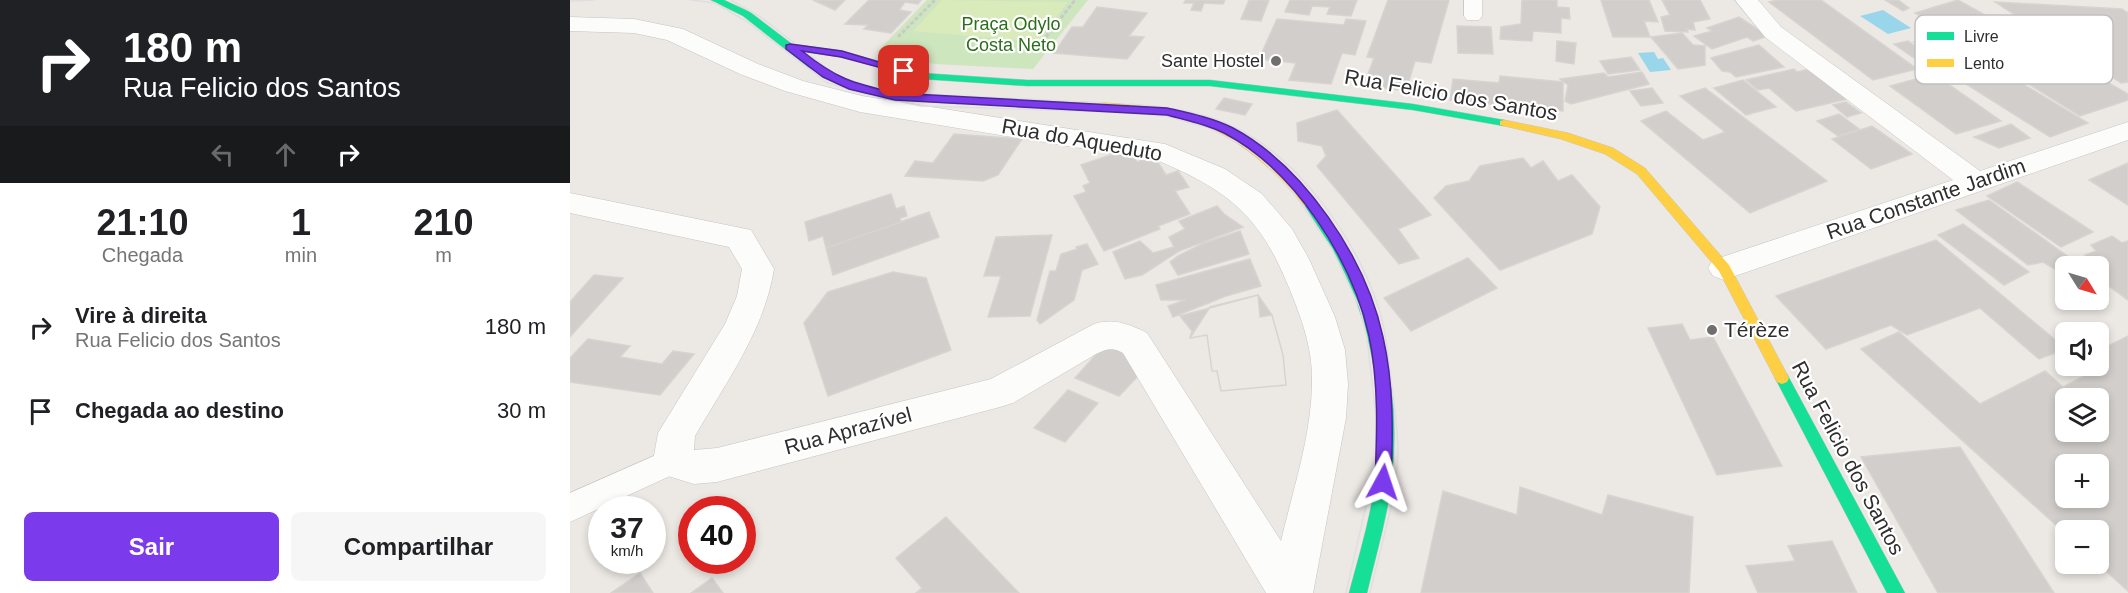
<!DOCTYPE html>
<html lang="pt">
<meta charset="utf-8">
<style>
:root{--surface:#fff;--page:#f6f6f6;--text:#202124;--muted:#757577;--accent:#7c3aed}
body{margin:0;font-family:Arial,sans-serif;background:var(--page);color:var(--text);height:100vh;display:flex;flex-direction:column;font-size:22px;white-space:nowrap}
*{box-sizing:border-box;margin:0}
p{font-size:20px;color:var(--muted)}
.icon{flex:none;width:33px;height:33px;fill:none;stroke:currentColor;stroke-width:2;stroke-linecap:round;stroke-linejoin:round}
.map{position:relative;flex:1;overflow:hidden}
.side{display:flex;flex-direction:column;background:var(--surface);width:570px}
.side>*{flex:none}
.guide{background:#202124;color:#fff;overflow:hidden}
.needle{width:39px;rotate:127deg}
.controls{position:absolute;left:1485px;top:256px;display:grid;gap:12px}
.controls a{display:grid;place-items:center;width:54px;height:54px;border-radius:9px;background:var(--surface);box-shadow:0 3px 9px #0003;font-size:30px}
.speed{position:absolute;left:18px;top:496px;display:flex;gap:12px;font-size:30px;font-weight:700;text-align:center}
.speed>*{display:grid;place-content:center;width:78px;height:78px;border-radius:50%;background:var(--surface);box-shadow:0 3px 9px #0003;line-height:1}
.speed small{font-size:15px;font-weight:400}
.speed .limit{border:9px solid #d22;background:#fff;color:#111}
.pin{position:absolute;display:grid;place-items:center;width:51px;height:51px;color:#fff;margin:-26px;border-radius:12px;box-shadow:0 3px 9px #0006}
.me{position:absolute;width:66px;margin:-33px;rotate:5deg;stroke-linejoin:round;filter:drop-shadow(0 0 4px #0008)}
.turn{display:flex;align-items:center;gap:21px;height:126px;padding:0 24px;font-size:27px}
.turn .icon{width:78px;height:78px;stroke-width:2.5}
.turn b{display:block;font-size:42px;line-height:51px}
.lanes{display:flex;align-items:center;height:57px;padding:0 24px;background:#0003;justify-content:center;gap:30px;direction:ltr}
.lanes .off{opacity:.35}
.eta{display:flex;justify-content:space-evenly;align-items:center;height:102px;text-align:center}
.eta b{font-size:36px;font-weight:800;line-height:42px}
.action{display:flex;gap:12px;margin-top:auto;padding:12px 24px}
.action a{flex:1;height:69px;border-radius:9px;background:var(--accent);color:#fff;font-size:24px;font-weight:800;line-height:69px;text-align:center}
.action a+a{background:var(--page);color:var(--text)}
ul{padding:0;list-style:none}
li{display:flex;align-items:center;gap:18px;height:84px;padding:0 24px}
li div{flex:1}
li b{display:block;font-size:22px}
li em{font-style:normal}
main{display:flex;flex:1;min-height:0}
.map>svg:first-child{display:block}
</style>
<main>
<section class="side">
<div class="guide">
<div class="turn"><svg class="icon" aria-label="right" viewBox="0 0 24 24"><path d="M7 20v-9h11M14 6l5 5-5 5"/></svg><div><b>180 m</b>Rua Felicio dos Santos</div></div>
<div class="lanes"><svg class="icon off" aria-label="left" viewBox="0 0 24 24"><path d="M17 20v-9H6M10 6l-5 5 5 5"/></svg><svg class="icon off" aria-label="ahead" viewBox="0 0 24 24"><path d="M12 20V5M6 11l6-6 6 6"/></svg><svg class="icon" aria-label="right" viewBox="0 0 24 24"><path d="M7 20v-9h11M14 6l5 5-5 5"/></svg></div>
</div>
<div class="eta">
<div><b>21:10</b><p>Chegada</p></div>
<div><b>1</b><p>min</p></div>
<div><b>210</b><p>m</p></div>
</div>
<ul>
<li><svg class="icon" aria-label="right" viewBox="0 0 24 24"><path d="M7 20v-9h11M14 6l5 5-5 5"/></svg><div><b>Vire à direita</b><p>Rua Felicio dos Santos</p></div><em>180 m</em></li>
<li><svg class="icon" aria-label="arrive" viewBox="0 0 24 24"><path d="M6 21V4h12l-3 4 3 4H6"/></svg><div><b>Chegada ao destino</b></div><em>30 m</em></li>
</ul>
<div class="action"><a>Sair</a><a>Compartilhar</a></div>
</section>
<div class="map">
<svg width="1558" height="593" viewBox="0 0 1558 593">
<rect width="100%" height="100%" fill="#ece8e4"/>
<path fill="#cee6be" d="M357 0H518L463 69 365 64 307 52Z"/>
<path fill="#d9eabb" d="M372 0 498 2 467 42 343 31Z"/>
<path fill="#99d6ec" d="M1313 10 1341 28 1318 34 1290 16Z
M1084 52 1088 59 1093 58 1101 70 1080 72 1068 53Z"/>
<path fill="#d1cecb" stroke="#d7d4d0" stroke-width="1.5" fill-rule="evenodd" d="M243 0H275L265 10Z
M299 0H351L348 4 335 2 329 10 341 12 321 33 294 29 298 25 275 24Z
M616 0H655L653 4 634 3 631 11 621 10 624 3H614Z
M679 0H699L691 21 671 19Z
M720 0H787L781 16 757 14 760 7 742 6 739 15 715 12Z
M818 0H879L861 63 845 61 836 91 794 85 804 58 797 57Z
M952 0H987V7L999 8 1000 19 991 18V33L963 31 962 41 930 39 931 27 951 24Z
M1031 0H1079L1088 22 1074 21 1080 37H1043Z
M1092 0H1130L1140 19 1123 22 1125 30 1117 29 1118 32 1095 31 1091 17 1100 15Z
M1208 0H1251L1347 69 1303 80 1199 2Z
M1315 0H1328L1339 8 1333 11Z
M1388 0 1462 41 1407 60 1376 41 1354 48 1344 42 1377 32 1345 13Z
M1425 2 1552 9 1558 13V82L1551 83Z
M527 7 577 13 559 36 574 37 557 59 484 53 502 27H513Z
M1169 17 1198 36 1183 41 1177 37 1142 49 1124 36 1142 31 1137 28Z
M707 19 774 25 776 19 796 21 785 55 772 53 761 84 719 80 726 63 689 59Z
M887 26 921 27 923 54 888 53Z
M1112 33 1123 45 1135 46V65L1108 69 1081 37Z
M987 41 1006 43 1004 64 986 61Z
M1338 41 1357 54 1344 58 1324 44Z
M1189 45 1214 67 1166 77 1160 72 1152 71 1141 58Z
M1482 50 1558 94V100L1510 116 1417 58 1431 54 1437 57 1459 51 1466 55Z
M1391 52 1430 76 1443 78 1518 123 1480 137 1382 75 1378 76 1366 69 1373 67 1364 61Z
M1061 57 1070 70 1038 74 1030 61Z
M1224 69 1227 72 1240 69 1277 99 1226 111 1199 88 1188 90 1176 80Z
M1072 72 1079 84 1001 104 995 101 998 85 990 79 1034 73 1038 77Z
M1364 74 1431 121 1386 134 1320 86Z
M930 76 993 82V111L880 100 883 79 929 83Z
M1173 80 1206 107 1176 115 1144 88Z
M1082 88 1093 103 1071 106 1060 91Z
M1135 88 1257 181 1180 213 1071 121 1096 111 1133 140 1155 132 1110 96Z
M654 98 682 104 675 115 646 109Z
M1276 102 1291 113 1277 117 1263 105Z
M767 110 861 215 828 229 849 258 829 264 747 166 756 156 752 146 728 141 727 123Z
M1269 114 1289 129 1268 136 1247 121Z
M1441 124 1460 138 1429 148 1404 137Z
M1302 126 1342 154 1301 169 1262 139Z
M384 134 452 139 428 175 413 181 335 176 345 161 363 163Z
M552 151 561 152 567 162 584 156 596 175 608 171 619 187 605 191 620 214 588 226 590 229 534 251 504 196 516 192 513 186 520 183 511 165Z
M953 158 961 168 973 161 988 181 1002 175 1030 207 1022 234 930 270 864 198 876 186 899 181 910 166Z
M1558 163V205L1519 180Z
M1447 182 1523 232 1491 247 1417 196Z
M321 194 326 209 334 206 337 216 330 218 331 222 256 248 253 236 239 241 235 222Z
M1419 200 1507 263 1490 272 1473 262 1458 265 1386 210Z
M647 206 654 214 673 227 609 251 572 275 555 279 543 252 570 241 583 253 604 247 599 237 615 229 609 221Z
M359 212 369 237 263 275 256 248Z
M1393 224 1459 272 1434 285 1368 235Z
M670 231 679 254 608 275 600 262 608 256 632 244Z
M482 235 460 316 418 317 431 276H414L426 237Z
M1542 236 1552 243 1558 241V300L1528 278V267H1516L1526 263 1515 255 1526 251 1521 245Z
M1366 240 1496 349 1469 359 1410 308 1337 335 1321 325 1256 349 1206 296Z
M517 244 528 264 512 270 504 300 470 324 467 320 480 271H486L491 254 507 249 506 247Z
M898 258 927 288 841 331 814 298Z
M680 259 691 286 656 296 603 317 598 306 616 300H591L586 285Z
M323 272 356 278 381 350 258 396 234 323 258 292Z
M24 275 53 278 0 337V302Z
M688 295 690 317 702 315 713 355 716 385 651 391 647 371H642L637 335 620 338 640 307Z
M688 295 702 315 713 355 716 385 651 391 647 371H642L637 335 620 338 622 331 610 316Z
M1112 324 1120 340 1143 337 1212 466 1147 475 1078 328Z
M1329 332 1410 404 1475 371 1493 387 1527 369 1524 366H1528V351L1558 336V591L1528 564V531H1496V534L1291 349ZM1496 399H1528V432H1496ZM1496 465H1528V498H1496Z
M18 339 60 346 50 357 92 364 103 351 124 354 90 395 0 382V358Z
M540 339 570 374 549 396 505 378Z
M498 390 528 403 495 442 464 428Z
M1390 447 1484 593H1368L1291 457Z
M950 487 1032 515 1038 495 1123 517 1119 593H851L873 491 947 515Z
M376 517 449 593H346L352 588 326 558Z
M1262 541 1287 593H1188L1176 566 1225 561 1218 546Z
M70 573 83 593H41Z
M142 578 153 593H121Z"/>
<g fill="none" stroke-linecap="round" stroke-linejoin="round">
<g stroke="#c5c4c5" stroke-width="1">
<path id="lane" d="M894 0H912V16L909 20H897L894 16Z
M102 448 113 452 117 461 113 470 0 522V493Z"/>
</g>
<g stroke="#c5c4c5" stroke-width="1">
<path id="street" d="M1165 0H1188L1211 27 1410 171 1558 122V140L1165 276 1154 280 1143 276 1138 268 1143 260 1383 180 1195 37Z
M0 17 64 19 113 29 188 64 233 81 292 96 595 144 655 169 692 194 722 229 739 259 765 317 775 350 778 384 776 418 743 593H696L553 353C542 347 537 349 526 354L443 403 430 407 147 482 124 484 88 473 83 461 88 433 155 324 167 296 172 269 159 247 0 213V193L181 230 204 269C194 331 156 382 125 436L124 450 147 448 421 379 524 324C544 318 559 324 577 333L711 541C723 490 741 437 742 384 743 352 734 325 722 295 692 219 664 193 589 161L290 112 215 91 170 74 97 40 64 33 0 31Z"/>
</g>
<g stroke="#c5c4c5" stroke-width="1">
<path id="fast" d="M141 0H154L180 12 222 44 272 51 352 73 457 80H640L843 104 934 120 940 123 934 126 843 110 640 86H457L352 79 271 57 230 51C284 93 324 94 389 98L394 101 389 104 320 99 283 91 267 84 238 67 173 16Z
M739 199 743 200C803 285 833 372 822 476 818 516 806 554 797 593H779C788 559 798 526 804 491 817 415 805 335 771 265 760 243 746 224 733 203Z
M1212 372 1217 374 1335 593H1317L1205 378 1207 374Z"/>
</g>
<g stroke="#c5c4c5" stroke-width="1">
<path id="slow" d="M470 101C577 103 679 104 745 203L743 206H735C677 140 638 115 549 110 522 108 492 112 466 106V102Z
M934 120 998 133 1043 148 1075 168 1159 265 1219 378 1217 382 1212 384 1207 382 1149 271 1067 174 1035 154 991 139 930 125V121Z"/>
</g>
<path stroke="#c9c9c8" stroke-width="3" stroke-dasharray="4 2" stroke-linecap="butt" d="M328 37 365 0
M465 51 505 0"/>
<use href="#lane" fill="#fcfcfb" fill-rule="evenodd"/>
<use href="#street" fill="#fcfcfb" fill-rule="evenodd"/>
<use href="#fast" fill="#16e098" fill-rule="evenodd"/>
<use href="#slow" fill="#ffcf43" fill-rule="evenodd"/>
<path stroke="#dfdfe1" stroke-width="1.5" d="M121 0 145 3 179 23 256 82 290 93 351 106 544 112 596 116 639 128 672 145 693 161 723 192 762 249 790 308 797 338 806 417V462L776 593
M161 0 192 18 267 76 317 92 533 103
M0 1 24 0
M560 104C595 106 630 111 662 126 728 156 786 239 808 306 817 332 818 360 822 387 825 409 828 432 828 455 826 501 810 548 800 593"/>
</g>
<path fill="#7c3aed" stroke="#51269a" stroke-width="1.5" d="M220 44 272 51 339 71 334 74 271 57 232 51C267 79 282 83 325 93L597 108C619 113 643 118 663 128 734 166 796 258 813 337 824 385 823 434 821 482L819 487 813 489 807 487 805 482C807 433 809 384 799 336 782 260 725 170 654 133 636 124 616 120 597 115L325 100 279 89 253 77 216 49V45Z"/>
<g fill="#706f6e" stroke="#fff" stroke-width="2">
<circle cx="706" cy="61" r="6"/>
<circle cx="1142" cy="330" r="6"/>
</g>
<g text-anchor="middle" stroke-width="4.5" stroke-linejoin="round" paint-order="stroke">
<g font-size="18" fill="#2c6e1b" stroke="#fff">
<text x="441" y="30">Praça Odylo<tspan x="441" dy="21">Costa Neto</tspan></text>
</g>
<g font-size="18" fill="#2e2e2e" stroke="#fff" text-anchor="end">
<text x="694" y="67">Sante Hostel</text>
</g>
<g font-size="21" fill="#2e2e2e" stroke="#fff">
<text transform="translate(881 95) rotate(10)" y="7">Rua Felicio dos Santos</text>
<text transform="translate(512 140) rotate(10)" y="7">Rua do Aqueduto</text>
<text transform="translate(1356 199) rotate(-19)" y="7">Rua Constante Jardim</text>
<text transform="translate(278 431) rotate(-15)" y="7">Rua Aprazível</text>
<text transform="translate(1278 458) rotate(62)" y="7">Rua Felicio dos Santos</text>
</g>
<g font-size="21" fill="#2e2e2e" stroke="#fff" text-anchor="start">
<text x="1154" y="337">Térèze</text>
</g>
</g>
<rect x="1345" y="15" width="198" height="69" rx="9" fill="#fff" stroke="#c0c0c0" stroke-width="1.5"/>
<rect x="1357" y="32" width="27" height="8" fill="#16e098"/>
<rect x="1357" y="59" width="27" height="8" fill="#ffcf43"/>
<g font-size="16" fill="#2e2e2e">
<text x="1394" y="42">Livre</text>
<text x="1394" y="69">Lento</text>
</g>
</svg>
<div class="controls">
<a><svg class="needle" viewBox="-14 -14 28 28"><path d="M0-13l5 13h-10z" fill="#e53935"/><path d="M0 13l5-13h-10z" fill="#757577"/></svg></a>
<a><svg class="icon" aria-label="sound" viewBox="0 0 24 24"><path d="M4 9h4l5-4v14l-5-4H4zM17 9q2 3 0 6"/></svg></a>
<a><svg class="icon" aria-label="layers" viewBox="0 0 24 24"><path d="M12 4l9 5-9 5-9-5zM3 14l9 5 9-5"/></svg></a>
<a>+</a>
<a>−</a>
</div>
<div class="speed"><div>37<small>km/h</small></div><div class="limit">40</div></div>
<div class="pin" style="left:334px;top:71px;background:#d93025"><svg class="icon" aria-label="arrive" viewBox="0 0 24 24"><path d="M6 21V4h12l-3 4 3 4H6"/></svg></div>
<svg class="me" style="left:813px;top:482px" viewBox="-20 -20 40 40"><path d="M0-17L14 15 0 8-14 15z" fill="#7c3aed" stroke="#fff" stroke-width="4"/></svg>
</div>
</main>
